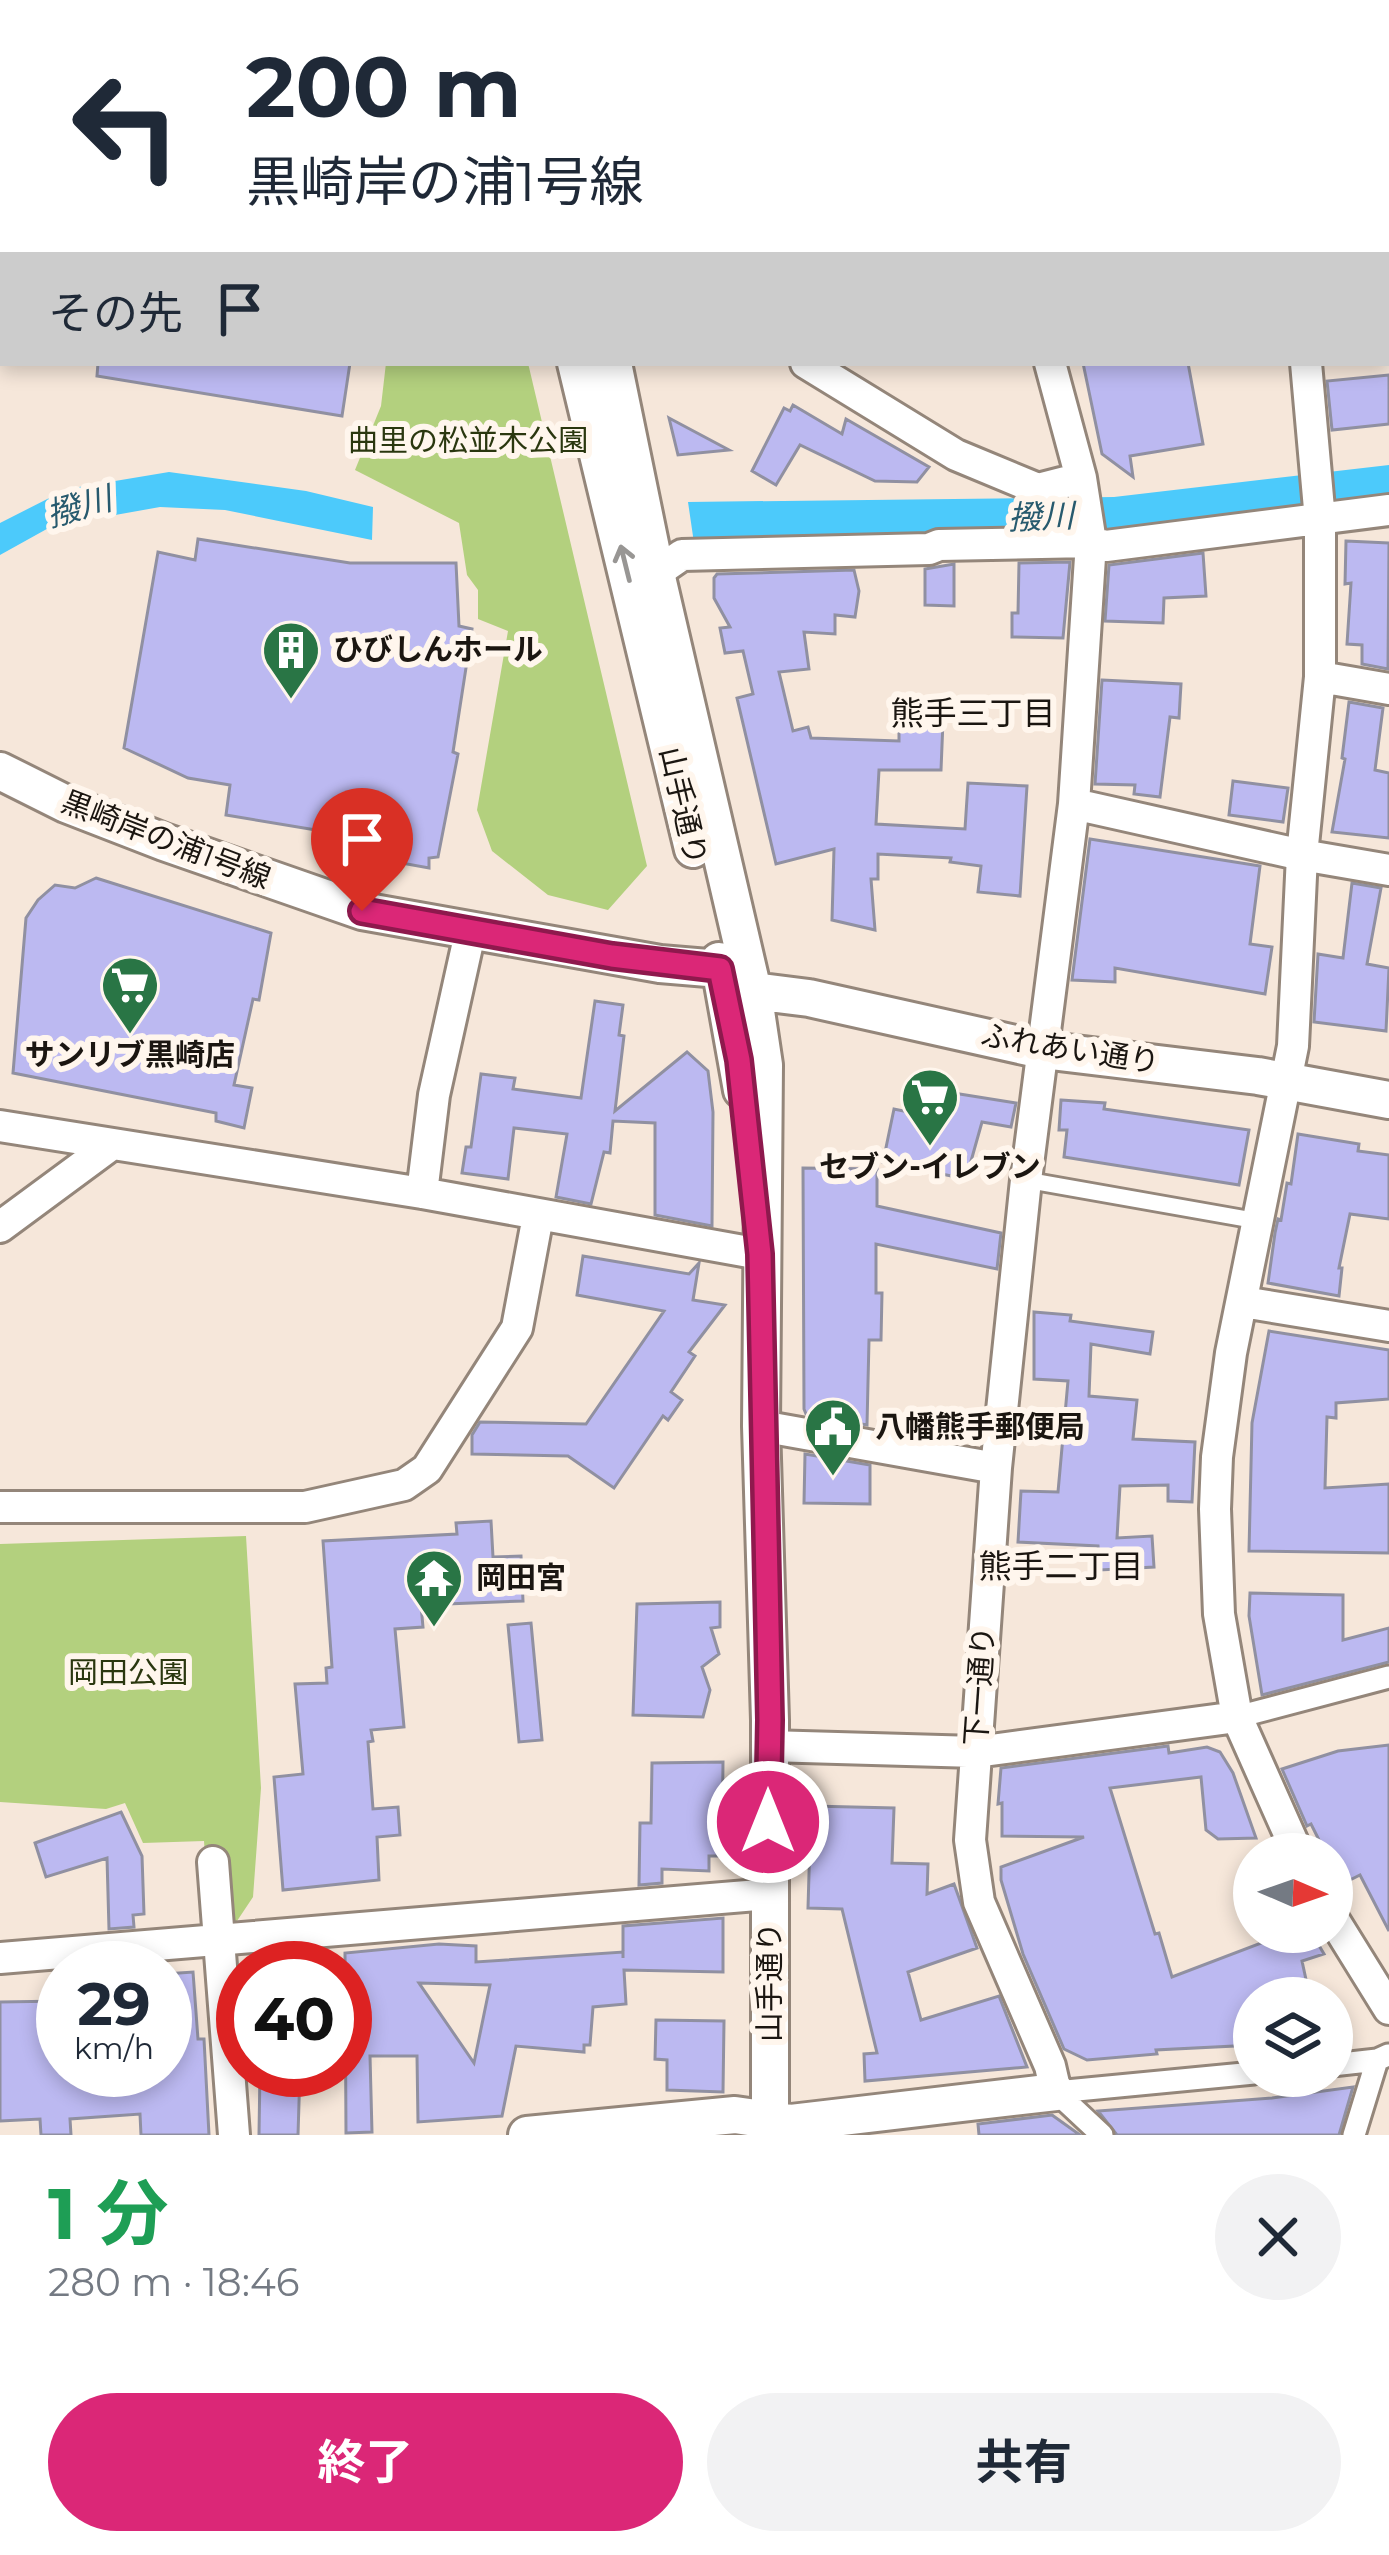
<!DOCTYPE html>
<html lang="ja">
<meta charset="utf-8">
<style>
:root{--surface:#fff;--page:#f2f2f3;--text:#1f2937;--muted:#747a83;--accent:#db2777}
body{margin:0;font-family:Montserrat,"Noto Sans JP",sans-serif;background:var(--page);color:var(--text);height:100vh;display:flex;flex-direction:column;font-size:45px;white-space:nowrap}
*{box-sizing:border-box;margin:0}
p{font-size:39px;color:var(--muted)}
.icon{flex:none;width:66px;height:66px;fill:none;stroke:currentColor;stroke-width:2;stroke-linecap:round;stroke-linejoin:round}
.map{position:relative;height:2135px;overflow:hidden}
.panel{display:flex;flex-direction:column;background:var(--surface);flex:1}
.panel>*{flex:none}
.hud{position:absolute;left:0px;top:0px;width:1389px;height:366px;box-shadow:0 6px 18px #0003;background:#fff;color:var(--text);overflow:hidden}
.needle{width:78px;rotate:92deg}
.fabs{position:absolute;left:1233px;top:1833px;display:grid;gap:24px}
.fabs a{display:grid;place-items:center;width:120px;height:120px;border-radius:50%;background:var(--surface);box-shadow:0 6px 18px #0003;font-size:60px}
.speed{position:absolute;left:36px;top:1941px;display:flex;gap:24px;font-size:60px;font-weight:700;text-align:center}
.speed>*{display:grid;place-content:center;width:156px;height:156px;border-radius:50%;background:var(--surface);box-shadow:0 6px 18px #0003;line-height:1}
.speed small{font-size:30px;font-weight:400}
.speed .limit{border:18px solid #d22;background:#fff;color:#111}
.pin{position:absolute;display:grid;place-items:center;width:102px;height:102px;color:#fff;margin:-123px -51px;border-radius:50% 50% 50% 0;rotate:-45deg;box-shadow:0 0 12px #0007}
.pin .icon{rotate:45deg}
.me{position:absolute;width:132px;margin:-66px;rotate:0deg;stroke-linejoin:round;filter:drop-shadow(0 0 9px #0008)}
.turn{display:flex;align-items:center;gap:42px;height:252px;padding:0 48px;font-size:54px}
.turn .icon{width:156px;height:156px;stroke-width:2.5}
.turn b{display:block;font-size:84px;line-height:102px}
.then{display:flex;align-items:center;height:114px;padding:0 48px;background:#0003;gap:24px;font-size:45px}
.round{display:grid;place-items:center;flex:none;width:126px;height:126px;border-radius:63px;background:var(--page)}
.head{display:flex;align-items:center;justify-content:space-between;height:204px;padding:0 48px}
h1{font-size:72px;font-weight:700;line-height:90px;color:#1e9e55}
.button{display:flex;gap:24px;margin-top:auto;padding:24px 48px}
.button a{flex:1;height:138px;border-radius:72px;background:var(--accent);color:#fff;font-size:48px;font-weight:700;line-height:138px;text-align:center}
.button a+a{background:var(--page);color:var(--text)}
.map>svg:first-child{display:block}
</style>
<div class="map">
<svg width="1389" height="2135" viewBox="0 0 1389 2135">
<rect width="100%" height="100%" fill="#f6e7da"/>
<path fill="#b3d07e" d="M386 363H528L647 866 608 910 548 895 492 851 477 810 508 631 478 619V590L467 575 459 523 355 470 381 406Z
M246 1536 261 1788 253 1897 237 1921 210 1926 204 1841 143 1843 125 1803 106 1809 0 1802V1544Z"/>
<path fill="#4ccafb" d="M1389 465V496L1118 534 694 543 688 502 1114 497Z
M169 472 306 491 373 507 372 540 225 510 160 507 104 517 90 505 0 555V523L67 489Z"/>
<path fill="#bcb9f1" stroke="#9090a1" stroke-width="3" fill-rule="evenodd" d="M98 363H350L342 416 97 376Z
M1083 363H1188L1203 444 1130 456 1133 477 1102 454Z
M1389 375V424L1332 430 1327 381Z
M793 405 842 434 846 419 929 467 917 482 875 481 800 445 776 485 752 471 784 408 790 411Z
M669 418 729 450 678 455Z
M198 539 350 563H456L459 626 472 629 453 752 458 754 438 857 429 858V868L330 850 334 833 226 815 230 785 188 778 124 748 158 552 195 560Z
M1346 541 1389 543 1388 669 1362 664V645L1347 644 1351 583 1345 584Z
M1203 553 1206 596 1164 598 1163 623 1105 621 1109 565Z
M1070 562 1063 638 1012 637V613H1018L1019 563Z
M954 564V606L925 605V569Z
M854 570 859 591 855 617 835 615V634L804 632 809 669 779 672 793 731 808 727 811 738 899 741V719L943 721 941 770H879L876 824 965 829 968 783 1027 786 1020 896 978 892 981 866 950 862 951 858 878 854V879H871L875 930 832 920 834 849 776 864 737 698 753 694 743 651 725 653 720 628 730 627 714 598V578L717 574Z
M1102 680 1181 684 1179 718 1170 717 1160 797 1134 794 1135 785 1095 784Z
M1349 702 1383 708 1375 770 1389 773V838L1332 832 1345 759 1342 758Z
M1233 781 1288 788 1283 822 1229 815Z
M1090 839 1260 866 1250 944 1272 947 1265 994 1115 968V982L1072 980Z
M96 878 271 933 259 1000 253 999 234 1085 252 1088 244 1128 216 1121V1113L13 1073 26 918 38 900 55 885 75 888Z
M1352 883 1381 888 1367 964 1389 968 1386 1031 1314 1022 1318 954 1343 958Z
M595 1001 623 1005 619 1035 624 1036 615 1111 687 1052 708 1071 713 1112 712 1226 655 1215V1123L613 1121 610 1153 604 1152 591 1204 556 1197 567 1134 514 1128 508 1179 462 1173 466 1147H471L481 1074 515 1078 513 1089 581 1098Z
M922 1088 1016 1103 1011 1127 982 1122 966 1179 883 1162 894 1109 913 1113 917 1093 921 1094Z
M1061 1100 1105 1103 1104 1109 1249 1130 1239 1185 1064 1157 1067 1130H1059Z
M1298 1134 1359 1144 1358 1151 1389 1155V1219L1350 1214 1339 1268H1342L1339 1296 1268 1283 1275 1233 1278 1219 1281 1220 1287 1183 1291 1184Z
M803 1168 877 1169V1206L1001 1233 997 1269 876 1244V1293H882L881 1340H869L867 1425 806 1414 804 1409Z
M583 1256 689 1274 699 1263 693 1300 725 1305 689 1352 695 1356 671 1392 682 1400 668 1420 663 1416 614 1488 568 1456 472 1454V1435L480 1422 586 1424 664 1311 577 1295Z
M1034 1312 1071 1315 1070 1321 1153 1332 1150 1354 1091 1344 1089 1396 1137 1400 1133 1439 1195 1442 1192 1502 1168 1501V1485L1120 1486 1117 1538 1152 1536 1154 1567 1100 1570 1098 1546 1018 1542 1021 1491 1058 1492 1068 1381 1034 1379Z
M1269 1331 1389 1350V1399L1336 1403V1418L1327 1417 1325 1488 1389 1484V1553L1249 1551 1252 1423Z
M805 1454 870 1465V1504L804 1503Z
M491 1521 493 1557 521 1556 523 1601 421 1605 423 1627 395 1629 404 1727 371 1730 373 1741 368 1742 373 1809 398 1807 400 1835 377 1837 379 1880 283 1890 274 1777 303 1774 295 1684 327 1683 326 1668 332 1667 323 1541 457 1534 456 1523Z
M1250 1593 1343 1595V1640L1389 1628V1662L1262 1695 1249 1616Z
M720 1602V1627L711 1628 719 1654 702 1667 710 1690 703 1717 633 1715 637 1604Z
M531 1623 542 1740 519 1742 508 1625Z
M1389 1745V1931L1360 1875 1342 1884 1332 1865V1854H1326L1311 1824 1307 1826 1282 1769 1338 1751Z
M1168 1746 1169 1753 1207 1747 1220 1752 1233 1773 1256 1838 1218 1839 1206 1830 1201 1777 1110 1788 1155 1934 1159 1933 1172 1977 1290 1932H1311L1324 1954 1302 1961 1310 1998H1254V2045L1156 2050 1157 2054 1087 2060 1064 2049 1023 1954 1001 1880V1867L1084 1837 1002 1836V1803L998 1804 1001 1768Z
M723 1762 722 1856H709V1871L662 1869V1883L639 1885 640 1823H651L652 1763Z
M811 1806 894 1808 892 1863 928 1864 927 1894 954 1884 977 1948 908 1972 921 2020 999 1996 1027 2067 865 2081 864 2054 877 2053 842 1909 808 1908Z
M121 1812 142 1856 144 1914 133 1915 134 1927 109 1929 107 1858 46 1877 35 1843Z
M723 1918V1972L624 1970 626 2004 593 2007 590 2045H584V2052L516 2046 502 2116 418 2122 417 2056H370L372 2132 346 2133 345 1953 439 1944 476 1946V1962L623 1952V1958V1926ZM419 1983 490 1985 474 2063Z
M193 1972 198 2039H204L209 2135H141L140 2114 70 2119 71 2135H41L40 2119 0 2121V2002L62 2001 63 2070H165V1974Z
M656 2020 724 2021 723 2092 667 2090V2060L655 2059Z
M260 2070H300L298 2135H259Z
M1353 2087 1339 2135H1117L1098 2111 1272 2098Z
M1052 2115 1080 2135H979L978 2124Z"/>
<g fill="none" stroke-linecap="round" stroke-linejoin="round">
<g stroke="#94867a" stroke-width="21">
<path id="service" d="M1026 1180 1258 1221"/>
</g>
<g stroke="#94867a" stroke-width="27">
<path id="pedestrian" d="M0 109 3 108
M1237 1717 1389 1677
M1332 2065 1377 2060 1388 2055
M1056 2092 1254 2073
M1056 2092 1102 2135
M1354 2135 1377 2060"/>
</g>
<g stroke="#94867a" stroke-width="36">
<path id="minor" d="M147 0V3
M1060 0V3
M1273 0 1274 3
M274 3 313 0
M778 3V0
M0 27H3
M0 164H3
M806 363 956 455 1038 489 1081 478
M1050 363 1081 478 1091 542 1074 804 1026 1180 996 1468 970 1840 979 1902 1050 2066 1056 2092
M656 573 682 555 929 549 939 545 1091 542 1106 546 1389 510
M1320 677 1389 689
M1074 804 1302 855 1389 870
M0 1126 422 1193 760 1254
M422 1193 434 1095 470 933
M0 1227 111 1145
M1243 1302 1389 1326
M761 1426 996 1468
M0 1507H305L404 1485 427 1469 517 1328 538 1216
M768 1746 976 1752 1237 1717
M1298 1854 1237 1717 1219 1614 1215 1509 1217 1457 1231 1353 1293 1046 1302 855 1320 677V520L1306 363
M213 1862 234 2135
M1332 1917 1389 2009
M0 1958 770 1894"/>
</g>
<g stroke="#94867a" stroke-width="42">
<path id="tertiary" d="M491 0 492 3
M535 0 536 3
M576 363 693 849
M613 363 656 573 753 991 764 1065 761 1426 770 1720V2135
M0 771 66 804 164 842 362 911 660 964 720 969 753 991 809 998 1042 1050 1258 1076 1389 1100
M719 961 742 1090
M527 2135 735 2115 791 2123 1056 2092"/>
</g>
<use href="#service" stroke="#fff" stroke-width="15"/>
<use href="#pedestrian" stroke="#fff" stroke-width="21"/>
<use href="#minor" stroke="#fff" stroke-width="30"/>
<use href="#tertiary" stroke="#fff" stroke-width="36"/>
</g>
<defs><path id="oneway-shaft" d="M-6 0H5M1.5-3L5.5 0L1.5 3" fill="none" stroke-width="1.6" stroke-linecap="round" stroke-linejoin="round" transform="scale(3)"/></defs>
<use stroke="#989694" href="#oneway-shaft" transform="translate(625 563) rotate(-104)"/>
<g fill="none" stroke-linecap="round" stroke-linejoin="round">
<g stroke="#8e194d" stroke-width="30">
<path id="route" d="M362 911 612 956 720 969 739 1060 760 1254 770 1720 768 1822"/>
</g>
<use href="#route" stroke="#db2777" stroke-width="21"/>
</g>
<defs>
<g id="building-pin" transform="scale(3)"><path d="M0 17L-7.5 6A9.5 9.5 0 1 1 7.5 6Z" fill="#297545" stroke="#fff6ed"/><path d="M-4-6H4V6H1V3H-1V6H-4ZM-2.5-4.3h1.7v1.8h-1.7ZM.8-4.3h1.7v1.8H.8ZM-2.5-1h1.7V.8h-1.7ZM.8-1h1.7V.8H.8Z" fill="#fff"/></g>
<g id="supermarket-pin" transform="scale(3)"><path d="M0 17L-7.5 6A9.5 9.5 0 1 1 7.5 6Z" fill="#297545" stroke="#fff6ed"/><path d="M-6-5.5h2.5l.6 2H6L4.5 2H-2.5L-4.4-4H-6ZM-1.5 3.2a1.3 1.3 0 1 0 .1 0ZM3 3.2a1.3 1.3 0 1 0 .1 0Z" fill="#fff"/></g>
<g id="civic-pin" transform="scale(3)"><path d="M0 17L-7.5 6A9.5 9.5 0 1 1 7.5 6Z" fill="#297545" stroke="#fff6ed"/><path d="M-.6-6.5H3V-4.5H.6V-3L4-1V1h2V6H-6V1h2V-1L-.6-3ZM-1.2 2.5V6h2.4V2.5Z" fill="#fff"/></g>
<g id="temple-pin" transform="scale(3)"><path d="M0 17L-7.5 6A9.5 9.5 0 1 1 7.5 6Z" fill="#297545" stroke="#fff6ed"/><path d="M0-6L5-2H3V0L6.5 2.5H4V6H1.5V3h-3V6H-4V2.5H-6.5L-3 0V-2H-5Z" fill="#fff"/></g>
</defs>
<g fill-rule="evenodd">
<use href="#building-pin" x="291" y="650"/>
<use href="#supermarket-pin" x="130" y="985"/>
<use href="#supermarket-pin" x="930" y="1097"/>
<use href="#civic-pin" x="833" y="1427"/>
<use href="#temple-pin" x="434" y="1578"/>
</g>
<g text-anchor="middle" stroke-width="12" stroke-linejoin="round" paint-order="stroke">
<g font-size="30" fill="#2a370f" stroke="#fff6ed">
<text x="468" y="451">曲里の松並木公園</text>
<text x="128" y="1683">岡田公園</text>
</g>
<g font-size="30" font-weight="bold" fill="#1b1611" stroke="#fff6ed" text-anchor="start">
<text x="333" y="660">ひびしんホール</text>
<text x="130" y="1065" text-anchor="middle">サンリブ黒崎店</text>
<text x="930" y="1177" text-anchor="middle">セブン-イレブン</text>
<text x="875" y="1437">八幡熊手郵便局</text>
<text x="476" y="1588">岡田宮</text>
</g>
<g font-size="30" fill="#1b1611" stroke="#fff6ed">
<text transform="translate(683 806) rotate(77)" y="10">山手通り</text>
<text transform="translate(166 840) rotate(21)" y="10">黒崎岸の浦1号線</text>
<text transform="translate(1070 1049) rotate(9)" y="10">ふれあい通り</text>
<text transform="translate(980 1686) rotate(-86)" y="10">下一通り</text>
<text transform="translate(770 1982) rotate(-90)" y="10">山手通り</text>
</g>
<g font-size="33" font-style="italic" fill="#275a6e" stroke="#fff6ed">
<text transform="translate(79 506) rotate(-16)" y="12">撥川</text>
<text transform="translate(1041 516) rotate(-2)" y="12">撥川</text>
</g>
<g font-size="33" fill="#1b1611" stroke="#fff6ed">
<text x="973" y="725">熊手三丁目</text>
<text x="1061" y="1578">熊手二丁目</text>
</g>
</g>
</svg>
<div class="fabs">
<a><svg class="needle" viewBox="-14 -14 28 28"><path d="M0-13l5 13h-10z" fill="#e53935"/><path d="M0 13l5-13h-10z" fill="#747a83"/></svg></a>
<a><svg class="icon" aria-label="layers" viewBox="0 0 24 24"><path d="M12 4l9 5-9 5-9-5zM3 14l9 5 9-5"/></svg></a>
</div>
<div class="speed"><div>29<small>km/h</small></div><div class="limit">40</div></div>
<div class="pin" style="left:362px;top:911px;background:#d93025"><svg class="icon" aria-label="arrive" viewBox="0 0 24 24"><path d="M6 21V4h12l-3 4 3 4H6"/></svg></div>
<svg class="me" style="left:768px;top:1822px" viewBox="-20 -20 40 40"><circle r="17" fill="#db2777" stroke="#fff" stroke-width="3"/><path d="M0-11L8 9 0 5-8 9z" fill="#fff"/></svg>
<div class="hud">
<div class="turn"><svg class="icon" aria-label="left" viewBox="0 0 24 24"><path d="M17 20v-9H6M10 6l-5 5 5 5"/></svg><div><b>200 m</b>黒崎岸の浦1号線</div></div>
<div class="then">その先<svg class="icon" aria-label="arrive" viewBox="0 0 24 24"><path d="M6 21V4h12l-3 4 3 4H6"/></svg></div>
</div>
</div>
<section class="panel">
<div class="head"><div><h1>1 分</h1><p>280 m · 18:46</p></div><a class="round"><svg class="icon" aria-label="close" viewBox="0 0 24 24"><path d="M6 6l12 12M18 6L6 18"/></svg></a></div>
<div class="button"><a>終了</a><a>共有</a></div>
</section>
